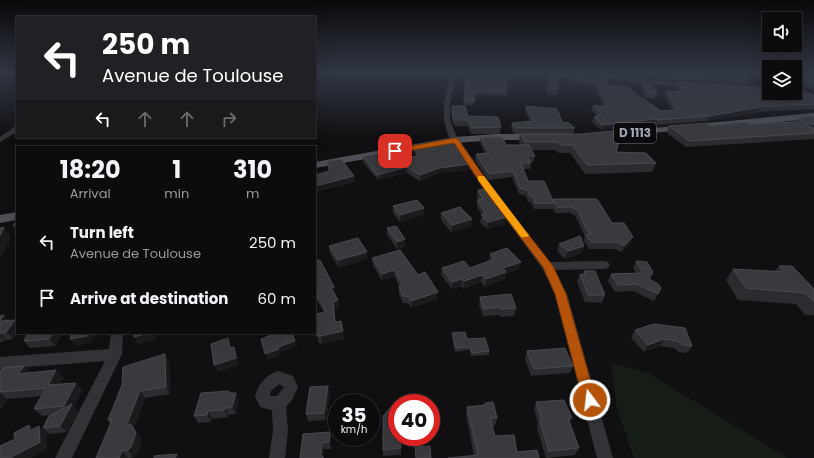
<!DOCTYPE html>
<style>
:root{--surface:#0c0c0e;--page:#151517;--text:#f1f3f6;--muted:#9a9b9e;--line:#2c2c2e}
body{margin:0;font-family:Poppins,sans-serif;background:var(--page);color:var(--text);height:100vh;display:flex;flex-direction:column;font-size:15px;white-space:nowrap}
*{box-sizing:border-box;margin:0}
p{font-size:13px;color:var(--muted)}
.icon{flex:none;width:22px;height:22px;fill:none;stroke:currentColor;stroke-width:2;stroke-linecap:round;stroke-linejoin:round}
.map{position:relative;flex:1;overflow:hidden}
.panel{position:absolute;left:16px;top:146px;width:300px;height:188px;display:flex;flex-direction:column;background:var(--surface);border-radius:0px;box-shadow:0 4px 16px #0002,0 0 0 1px var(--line)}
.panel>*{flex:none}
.hud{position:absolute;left:16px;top:16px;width:300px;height:122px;border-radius:0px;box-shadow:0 4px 16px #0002,0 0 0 1px var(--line);background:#202124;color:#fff;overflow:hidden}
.tools{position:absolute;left:762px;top:12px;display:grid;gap:8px}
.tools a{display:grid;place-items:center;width:40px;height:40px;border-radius:0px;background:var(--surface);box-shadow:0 4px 16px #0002,0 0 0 1px var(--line);font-size:20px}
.speed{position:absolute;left:328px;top:394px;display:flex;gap:8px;font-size:20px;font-weight:700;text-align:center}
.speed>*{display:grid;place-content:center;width:52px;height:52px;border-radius:50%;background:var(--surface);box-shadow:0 4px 16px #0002,0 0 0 1px var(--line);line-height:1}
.speed small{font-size:10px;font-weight:400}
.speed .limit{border:6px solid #d22;background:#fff;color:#111}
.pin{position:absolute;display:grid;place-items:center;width:34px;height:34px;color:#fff;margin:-17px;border-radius:8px;box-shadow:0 2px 6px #0006}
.me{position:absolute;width:44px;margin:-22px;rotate:345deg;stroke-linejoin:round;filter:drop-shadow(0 0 3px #0008)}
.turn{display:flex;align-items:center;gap:14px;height:84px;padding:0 20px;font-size:18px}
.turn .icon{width:52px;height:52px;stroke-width:2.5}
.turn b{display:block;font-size:28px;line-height:34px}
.lanes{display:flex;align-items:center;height:38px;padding:0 20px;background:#0003;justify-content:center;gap:20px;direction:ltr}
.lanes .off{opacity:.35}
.eta{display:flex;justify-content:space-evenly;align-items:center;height:68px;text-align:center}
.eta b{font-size:24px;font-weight:700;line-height:28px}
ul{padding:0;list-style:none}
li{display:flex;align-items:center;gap:12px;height:56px;padding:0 20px}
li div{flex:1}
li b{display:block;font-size:15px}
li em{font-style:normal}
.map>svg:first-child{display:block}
</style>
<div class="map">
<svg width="814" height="458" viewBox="0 0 814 458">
<rect width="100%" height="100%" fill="#101012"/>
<path fill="#161d16" d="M611 363 646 372 788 458H634L617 409Z"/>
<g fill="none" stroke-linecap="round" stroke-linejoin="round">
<path fill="#313337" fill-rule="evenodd" d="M450 73H456L450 104V120L456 135 492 188 550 262 604 261 608 262 610 265 608 268 604 269 554 270 567 294 613 458H597L555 294 542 268 486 192 448 135 444 120V104Z
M584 73H600L638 79 690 83 693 85 690 87 638 83Z
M746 87H769V91L748 90 746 89Z
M795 90 814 96V100L793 93H795Z
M14 127H17V132L0 142V137Z
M111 333H123L122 354 72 458H55L105 361 0 369V357L109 349Z
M278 371 293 376 298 387 292 400 286 407 288 431 285 458H269L273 431 272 410 260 407 255 396C259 383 265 376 278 371ZM279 384 284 387 277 396H270L271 391Z"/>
<path fill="#4d5056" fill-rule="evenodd" d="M814 113V119L662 132 600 139 595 136 600 133Z
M497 134H537L542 137 537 140H497L455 143 315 168V162L455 137Z
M17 212V220L0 223V215Z"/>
</g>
<path fill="#2c2c30" d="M505 73H523V75L516 74V79L507 78Z
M525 73H539V74Z
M549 73H603L607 85 661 111 672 110 664 96 666 91 679 92 675 87 677 82 762 89 797 99 814 95V109L759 112 706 121 656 125 654 124 601 130 592 122 594 117H596V115L591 110 593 106H604L594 86 574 84 573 79 557 78 558 90 557 95H547Z
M654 73H769V79L765 77 741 75 747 79 745 84 657 79Z
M795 73H814V91L795 82Z
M466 79 507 92V96L477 94 476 97H474V105H463Z
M643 85 657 94 655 99 645 98 641 90Z
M452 106 468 116 501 127 500 134H471L468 126H454L452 119Z
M526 106 575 128 573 134H514L511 128 512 123 530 121 525 111Z
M814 116V139L686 147 667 133 669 126H708L797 122 800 117Z
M520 134 616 152 656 163 652 172 585 174 570 153H559L555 150H531L535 156 533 162H530L531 163 530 169H523L528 181 553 200V199H597L612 223 630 243 621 252 615 249H589L584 241 585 237 575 215H572L571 213H555L553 208 552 209H534L531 202H528L526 196 519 194 512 177 488 180 475 160 476 154H485L480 142V137L506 145H520L519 142Z
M414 148 470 164 469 170 439 173 420 181 407 173 378 180 363 162V156L400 158 416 156 414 153Z
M327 161 354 176 355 182 315 192V175L329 171 328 168Z
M478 190 505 224 487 229 480 222 482 215 477 207V200H478L477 197Z
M393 206 424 215 400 222 393 213Z
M441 213 472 219 471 226 451 232 441 220Z
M387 228 405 247 397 249 387 235Z
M559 244 582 253 565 259 557 251Z
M329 246 367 259 339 268 330 253Z
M490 254 519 269 506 274 505 279 485 287 481 282 463 289 461 286 452 289 441 275 442 268H470L489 261Z
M372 258 418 275 438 292V299L411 308 409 304 403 303 399 294V286L395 277 382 281 373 265Z
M315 261 334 287 335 294H334L338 300 339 307 334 309 335 322 344 339 322 344 319 343 317 336 324 313 317 300 315 301Z
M636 261 650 280 661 288 654 301 633 291 615 292 608 281 611 274 636 273 633 268Z
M779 266 814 289V315H805L796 304 738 300 726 280 733 269 775 271Z
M584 271 605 295 602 303 585 302 577 282 580 274H583Z
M480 297 516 308 514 316 500 317 499 315 483 316 479 305Z
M4 315 8 321 15 320 17 322V333L13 339 6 340 5 341 0 342V316Z
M654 324 692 346 687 353 679 352 674 348 660 346 644 352 631 338 635 330Z
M62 333 55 346 30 348 24 341Z
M452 333 467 339 489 351V355L471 356 470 350 455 352 452 337Z
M527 351 573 366 570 373 531 376 525 359Z
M169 361 170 394 145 398 134 428 142 440 137 454 133 457 128 458H96L110 424 108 420Z
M24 366 31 373 56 370 63 378 59 384 76 383 82 390 74 407 78 411 67 432 49 434 43 428 50 415 42 416 34 409 42 396 7 399 2 407 0 408V372Z
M328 386 330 393 326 420 308 421 306 414Z
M229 391 230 393 239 400 236 414 228 415V417L212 419 211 422 198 423 194 416Z
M536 402 572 418 569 423 579 448 575 455 546 458 537 428 538 424 534 409Z
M485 403 497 418 495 426H492L495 436 517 452 474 456 466 415 467 407 484 405Z
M330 432 331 438V449H324L323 457 300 458Z
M340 437H351V438L340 439Z
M401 448V455L383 456V450Z"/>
<path fill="#1b1b1e" d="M761 107 759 112 706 121 709 116Z
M656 119 654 124 601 130 602 125Z
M470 164 469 170 439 173 420 181V175L439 168Z
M407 167V173L378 180 377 175Z
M354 176 355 182 315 192V186Z
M424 208V215L400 222V215Z
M507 217 505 224 487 229 488 222Z
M472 219 471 226 451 232 452 225Z
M17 225V232L13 226Z
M4 227 11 237 2 255 0 256V235Z
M633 237 630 243 621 252 624 246Z
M405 239V247L397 249V242Z
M584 246 582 253 565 259 568 251Z
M367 252V259L339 268 338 260Z
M521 262 519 269 506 274 505 279 485 287 486 279 503 268Z
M394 270 395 277 382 281V274Z
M482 275 481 282 463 289 464 281Z
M462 279 461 286 452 289V282Z
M334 287 335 294 332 295 331 288Z
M438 292V299L411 308V301Z
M315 293H316L317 300 315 301Z
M338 300 339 307 334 309 333 302Z
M4 315 10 322 0 323V320Z
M15 320 17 322V333L13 339 6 332Z
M343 331 344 339 322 344 321 336Z
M0 333 6 340 5 341 0 336Z
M53 333H62L55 346 49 339Z
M88 333H95L92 342 75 346 70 339Z
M148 333H156V340L138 345 134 337Z
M228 338 231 346 233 356 230 348Z
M664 339 660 346 644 352 648 345Z
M295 341 297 347 280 353 281 355 268 360 265 354 278 347Z
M234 347 237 354 239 365 218 372 214 365Z
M165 354 169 361 170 394 166 387Z
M24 366 31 373 18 374Z
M56 370 63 378 54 393 48 385Z
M76 383 82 390 74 407 78 411 67 432 60 426 68 411 64 406Z
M328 386 330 393 326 420 324 413Z
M140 391 145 398 134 428 142 440 137 454 133 457 128 450 127 424Z
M0 392 7 399 2 407 0 405Z
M236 393 239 400 236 414 232 407Z
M225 408 228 415V417L224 410Z
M208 411 212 419 211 422 207 415Z
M29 425 37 432 30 431Z
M39 426 47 433V449L31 458H10Z
M330 432 331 438V449L329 442Z
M322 443 324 449 323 458 321 455Z
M122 451 128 458H119Z
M177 454 179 458H175Z"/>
<path fill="#383a3e" stroke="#484b51" d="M470 73H504L507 92 477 90V93H474L475 101H464L466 79H469Z
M507 73H517L516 75H508Z
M549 73H556L558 90H548Z
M557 73 604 74 607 85 626 87 661 111 677 110 666 91 684 92 677 82 759 87 762 89H769V93H785L797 99 800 96 806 93 814 95V104L761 107 709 116 658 120 656 119 602 125 594 117 599 116 597 114H602L593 106H608L596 81 575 79 574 75Z
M659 73H739L747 79Z
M795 73H814V84L795 76Z
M643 85 652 86 657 94 647 93Z
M452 106H465L468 116 498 117 501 127 472 128 468 120H454L452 113Z
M526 106 557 109 562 122 569 123 575 128H515L512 123 534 121Z
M814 116V124H805L814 129V133L689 141 669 126 708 123V126L746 122 750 124 800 122V117Z
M613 131 620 138 616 152 646 153 656 163 587 165 572 145H561L557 142H525L520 134H581Z
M480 137H502L506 145H529L535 156H527L531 163H521L528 181H544L554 203H535L533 196H530L527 190 520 188 513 171 489 174 476 154 489 153Z
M454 141 470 164 439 168 420 175 407 167 377 175 363 156 396 151 400 158 419 156 414 148Z
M341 159 354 176 315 186V177H316L315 175 330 171 327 161Z
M488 189 507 217 488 222 481 215 486 214 477 200 483 199 478 190Z
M553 199H597L612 223H624L633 237 624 246 617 242H591L586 235 595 232H588L577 209H574L573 207H557Z
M417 200 424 208 400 215 393 206Z
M460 207 472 219 452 225 441 213Z
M17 220V225L13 226Z
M396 226 405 239 397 242 387 228Z
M4 227 0 235V228Z
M580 236 584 246 568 251 559 244Z
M358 238 367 252 338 260 329 246Z
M507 248 521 262 503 268 506 272 486 279 482 275 464 281 462 279 452 282 442 268 464 261 470 268 495 259 490 254Z
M400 250 418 275 425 272 438 292 411 301 409 297 403 296 399 287 402 284 394 270 382 274 372 258Z
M320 260 334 287 331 288 338 300 333 302 335 322 341 321 343 331 321 336H317L315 314 326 312 316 293H315V261Z
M636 261 647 262 653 272 649 279 658 284 661 288 658 294 636 284 618 285 611 274 643 273Z
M779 266H792L814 289V302L805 293 746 288 733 269 785 272Z
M584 271H595L605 295H588L580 274 585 275Z
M511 294 516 308 501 309 500 307 484 309 480 297Z
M4 315 0 320V316Z
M15 320 6 332 0 333V321Z
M654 324 685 328 692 346 683 345 678 341 664 339 648 345 635 330Z
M465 332 467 339 485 338 489 351 472 353 470 347 456 348 452 333Z
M28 333H53L49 339 24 341Z
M72 333H88L87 336 70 339Z
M134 333H148L134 337Z
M277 333H292L295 341 278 347 279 349 265 354 261 339Z
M228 338 230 348 234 347 236 358 214 365 211 344Z
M565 348 573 366 534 369 527 351Z
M165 354 166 387 140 391 127 424H131L136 433 131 447 128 450 122 451 119 458H96L112 420H108L122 385 123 367Z
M24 366 18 374 56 370 48 385 76 383 64 406 34 409 46 388 0 392V372L3 368Z
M328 386 324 413 306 414 310 387Z
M229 391 228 393H236L232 407 225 408 224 410 208 411 207 415 194 416 201 393Z
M564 400 572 418H568L579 448 549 451 540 421 542 420 536 402Z
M493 402 497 418H490L495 436 514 435 517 452 537 450 539 458H448L478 455 467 407 485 405V403Z
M72 404 60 426 43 428 49 416Z
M397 407V437H400L401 448 383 450V416L390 408Z
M29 425 30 431 39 426 40 442 10 458H0V446L15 439 14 433Z
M330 432 329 442 322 443 321 455 324 458H300L303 434Z
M430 446 431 458H416L415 447Z
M177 454 175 458H154V456Z"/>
<linearGradient id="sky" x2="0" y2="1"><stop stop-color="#09090a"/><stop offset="0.53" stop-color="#313744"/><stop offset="1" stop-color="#313744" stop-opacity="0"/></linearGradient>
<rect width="814" height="137" fill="url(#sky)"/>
<path fill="#b45309" stroke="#753606" d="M455 138 458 139 492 188 553 266 566 294 596 400 594 405 590 407 585 405 583 400 555 294 543 267 486 192 454 143 395 153 392 151 395 149Z"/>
<path fill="#f59e0b" d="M478 176H484L527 233 529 235 527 237H521L478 180Z"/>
<g text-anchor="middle" stroke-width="4" stroke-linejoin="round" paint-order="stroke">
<rect fill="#0b0b0d" stroke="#737a82" stroke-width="1" x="614" y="123" width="42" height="20" rx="3"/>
<g font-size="12" font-weight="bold" fill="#a0a9b4">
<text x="635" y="137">D 1113</text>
</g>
</g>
</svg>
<div class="tools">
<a><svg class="icon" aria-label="sound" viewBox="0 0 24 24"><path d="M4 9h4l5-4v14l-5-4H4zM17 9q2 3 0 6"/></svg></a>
<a><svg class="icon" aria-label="layers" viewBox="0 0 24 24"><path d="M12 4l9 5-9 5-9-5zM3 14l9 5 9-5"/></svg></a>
</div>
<div class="speed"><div>35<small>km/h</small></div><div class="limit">40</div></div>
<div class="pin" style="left:395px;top:151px;background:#d93025"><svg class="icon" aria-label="arrive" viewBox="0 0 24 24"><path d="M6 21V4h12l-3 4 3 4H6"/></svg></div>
<svg class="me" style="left:590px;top:400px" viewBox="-20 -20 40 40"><circle r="17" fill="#b45309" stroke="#fff" stroke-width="3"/><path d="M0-11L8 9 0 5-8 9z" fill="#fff"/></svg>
<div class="hud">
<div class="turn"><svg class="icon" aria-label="left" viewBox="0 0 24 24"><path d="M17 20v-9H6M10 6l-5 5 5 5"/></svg><div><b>250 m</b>Avenue de Toulouse</div></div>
<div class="lanes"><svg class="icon" aria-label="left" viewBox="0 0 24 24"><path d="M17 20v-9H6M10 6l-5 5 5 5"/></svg><svg class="icon off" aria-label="ahead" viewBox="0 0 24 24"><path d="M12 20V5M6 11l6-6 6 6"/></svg><svg class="icon off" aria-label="ahead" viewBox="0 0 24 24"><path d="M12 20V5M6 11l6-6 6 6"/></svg><svg class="icon off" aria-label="right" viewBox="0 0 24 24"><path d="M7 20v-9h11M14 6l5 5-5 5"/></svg></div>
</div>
<section class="panel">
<div class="eta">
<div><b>18:20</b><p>Arrival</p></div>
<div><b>1</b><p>min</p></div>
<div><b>310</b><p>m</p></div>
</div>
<ul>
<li><svg class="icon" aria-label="left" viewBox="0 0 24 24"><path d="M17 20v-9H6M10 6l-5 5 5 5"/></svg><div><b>Turn left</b><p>Avenue de Toulouse</p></div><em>250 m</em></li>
<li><svg class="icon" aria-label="arrive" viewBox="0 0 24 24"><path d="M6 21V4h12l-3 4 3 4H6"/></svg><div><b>Arrive at destination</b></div><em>60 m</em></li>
</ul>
</section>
</div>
